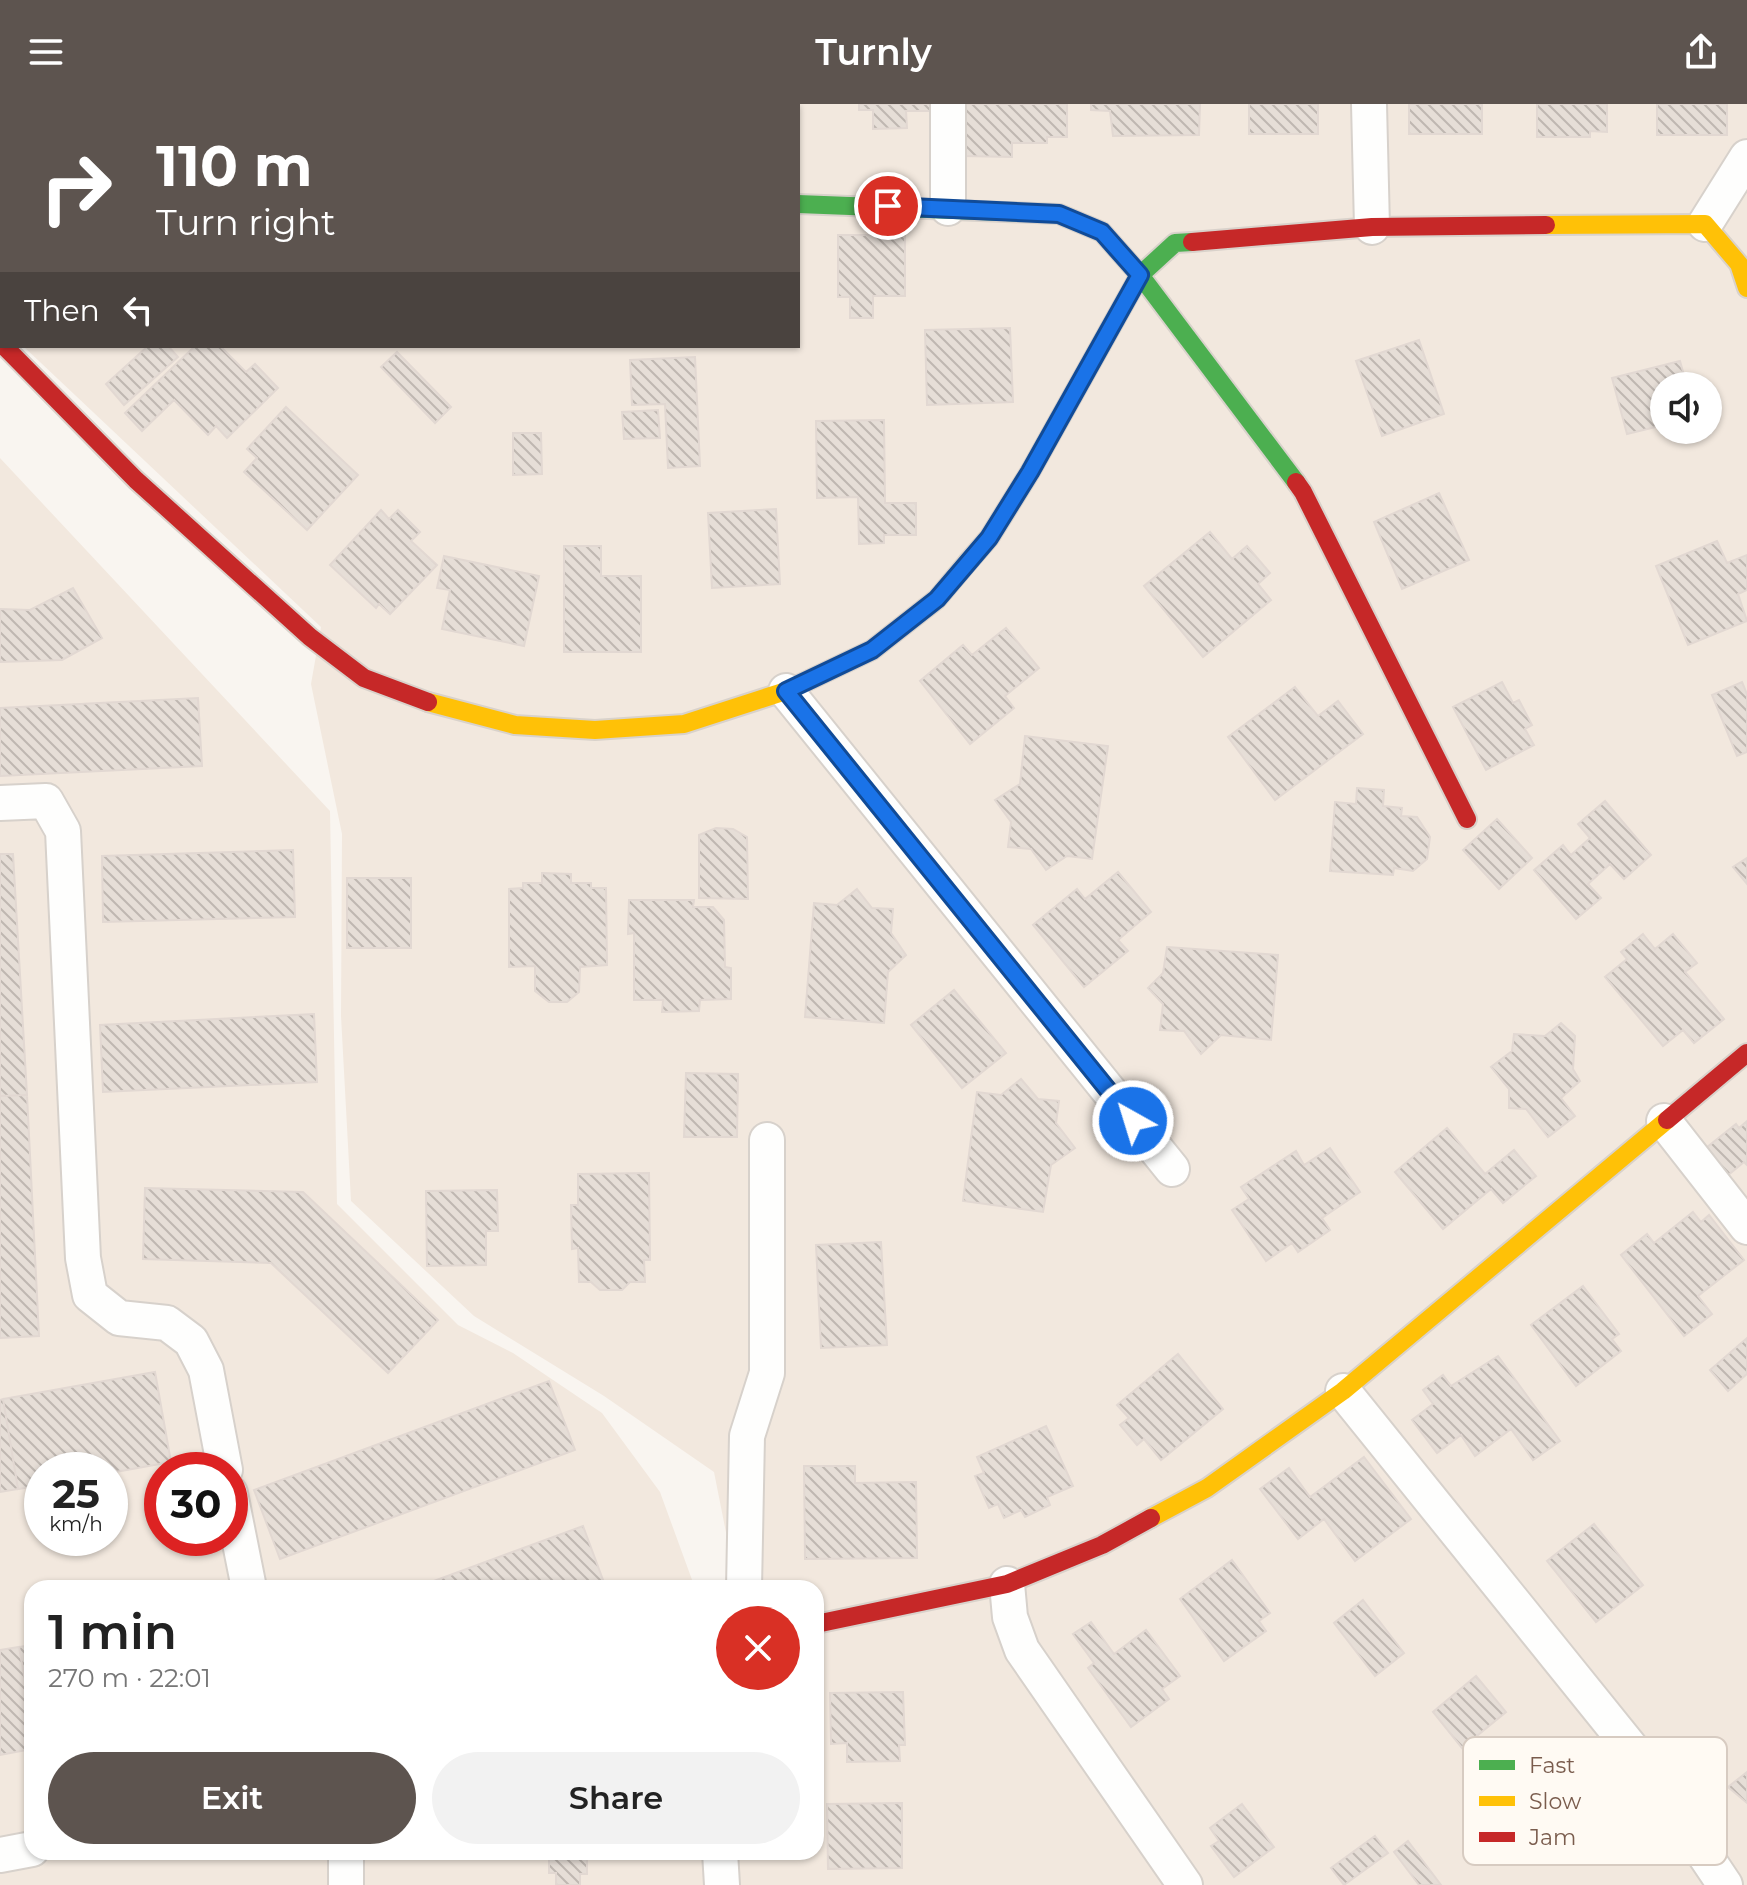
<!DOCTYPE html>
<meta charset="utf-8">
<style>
:root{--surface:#fff;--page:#f2f2f2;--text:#222;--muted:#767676;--accent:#5d544f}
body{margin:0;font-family:Montserrat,sans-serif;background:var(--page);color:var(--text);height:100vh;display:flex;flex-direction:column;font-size:30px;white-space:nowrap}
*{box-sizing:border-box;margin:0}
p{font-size:26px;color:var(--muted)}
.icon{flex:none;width:44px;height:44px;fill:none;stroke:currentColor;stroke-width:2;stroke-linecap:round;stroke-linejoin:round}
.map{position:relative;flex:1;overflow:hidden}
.drawer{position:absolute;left:24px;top:1476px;width:800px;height:280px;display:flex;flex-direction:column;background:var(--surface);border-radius:24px;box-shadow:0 2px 6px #0004}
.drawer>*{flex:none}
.top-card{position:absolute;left:0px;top:0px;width:800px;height:244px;box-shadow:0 2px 6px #0004;background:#5d544f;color:#fff;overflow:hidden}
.controls{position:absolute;left:1650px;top:268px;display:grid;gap:16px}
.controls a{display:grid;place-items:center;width:72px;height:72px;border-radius:50%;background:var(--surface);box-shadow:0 2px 6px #0004;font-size:40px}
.speed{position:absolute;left:24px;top:1348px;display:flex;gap:16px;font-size:40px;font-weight:700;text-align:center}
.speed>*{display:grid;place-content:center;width:104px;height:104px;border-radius:50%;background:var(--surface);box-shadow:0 2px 6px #0004;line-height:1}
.speed small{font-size:20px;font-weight:400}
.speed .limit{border:12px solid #d22;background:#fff;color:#111}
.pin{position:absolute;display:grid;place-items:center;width:68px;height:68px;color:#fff;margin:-34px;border:4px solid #fff;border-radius:50%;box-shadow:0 2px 8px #0007}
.me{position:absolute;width:88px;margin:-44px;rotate:321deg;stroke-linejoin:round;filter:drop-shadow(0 0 6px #0008)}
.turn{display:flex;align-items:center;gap:28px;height:168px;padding:0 24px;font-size:36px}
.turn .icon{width:104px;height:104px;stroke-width:2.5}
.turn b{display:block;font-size:56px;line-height:68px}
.then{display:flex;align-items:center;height:76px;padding:0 24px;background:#0003;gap:16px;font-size:30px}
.round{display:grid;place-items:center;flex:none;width:84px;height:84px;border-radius:42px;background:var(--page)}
.overview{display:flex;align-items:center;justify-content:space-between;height:136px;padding:0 24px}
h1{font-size:48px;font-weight:600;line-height:60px}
.action{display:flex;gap:16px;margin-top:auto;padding:16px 24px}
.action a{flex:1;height:92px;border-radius:48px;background:var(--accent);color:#fff;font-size:32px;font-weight:600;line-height:92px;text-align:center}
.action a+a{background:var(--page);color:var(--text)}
header{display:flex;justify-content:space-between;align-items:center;height:104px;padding:0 24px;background:var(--accent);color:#fff;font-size:36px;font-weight:600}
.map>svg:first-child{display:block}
</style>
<header><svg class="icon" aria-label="menu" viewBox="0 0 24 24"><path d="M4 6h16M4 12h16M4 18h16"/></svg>Turnly<svg class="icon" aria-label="share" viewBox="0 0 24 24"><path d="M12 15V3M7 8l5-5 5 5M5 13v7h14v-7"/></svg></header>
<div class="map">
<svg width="1747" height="1781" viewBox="0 0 1747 1781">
<defs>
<pattern id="building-back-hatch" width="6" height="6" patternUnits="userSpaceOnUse" patternTransform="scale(2)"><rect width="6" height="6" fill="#e6ded7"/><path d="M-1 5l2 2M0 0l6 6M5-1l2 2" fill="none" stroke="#bfb7b1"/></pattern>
</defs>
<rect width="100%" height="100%" fill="#f9f5f0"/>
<path fill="#f2e8de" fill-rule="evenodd" d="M0 0H1747V1781H0V354L330 707 337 1100 458 1221 513 1249 602 1309 660 1388 695 1484H32V1748H816V1484H737L714 1368 604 1292 474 1212 351 1097 341 912 342 730 311 580 321 523 23 242H798V2H2V221ZM1664 282H1708V326H1664ZM42 1366H110V1434H42ZM162 1366H230V1434H162Z"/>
<path fill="url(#building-back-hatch)" stroke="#e2d8d2" stroke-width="2" d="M594 0H661V2H594Z
M732 0H799L798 32V2Z
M859 0H933V7H906L907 24 873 25V6H859Z
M963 0H1067V33H1047V39H1012V53L963 52Z
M1091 0H1200L1199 31 1113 32 1110 7 1091 6Z
M1249 0H1318V30H1249Z
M1409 0H1482V30H1409Z
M1537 0H1607V28L1590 27V33H1537Z
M1657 0H1727V31H1657Z
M838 131H905V192H873V214H850V193H838Z
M1010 224 1013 298 927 301 925 226Z
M1419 236 1444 310 1382 332 1356 257Z
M148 242H168L178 253 124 301 106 280Z
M195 242H220L246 268 255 260 278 284 227 334 216 322 208 331 174 296 142 327 125 309Z
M397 248 451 303 435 319 381 263Z
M695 253 700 362 668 364 665 300 632 301 630 256Z
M1680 257 1687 282H1664V321L1627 330 1612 274Z
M286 303 358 371 307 426 244 368 257 354 247 345Z
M658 306 660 334 624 335 622 308Z
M884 316 885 399H916V431H884V439L859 440 858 393 817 394 816 317Z
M513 329H541L542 370 513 371Z
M1439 389 1469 456 1402 485 1374 418Z
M776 405 780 480 712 484 708 409Z
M381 406 389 415 398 406 420 428 411 437 437 461 390 510 379 500 376 504 330 461Z
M1210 428 1232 455 1247 442 1270 469 1258 480 1271 496 1203 553 1144 482Z
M1717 437 1727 459 1747 451V486L1738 490 1747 517 1688 541 1656 462Z
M564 442H601V472H641V548H564Z
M444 452 539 472 524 542 442 525 450 486 437 484Z
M73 484 102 534 62 556 0 558V505L30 506Z
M1006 524 1039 564 1005 592 1014 604 970 640 920 577 963 541 972 551Z
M1502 578 1513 599 1519 596 1532 621 1525 625 1534 641 1486 666 1453 603Z
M1742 578 1747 590V648L1737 652 1712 591Z
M1295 583 1318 612 1338 597 1363 630 1275 696 1228 633Z
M198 594 202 662 0 672V604Z
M1025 632 1108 642 1092 755 1067 752 1046 766 1031 745 1008 743 1011 718 995 696 1020 680Z
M1357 684 1384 686 1383 702 1402 704 1401 712 1417 713 1430 733 1427 755 1413 767 1394 764 1393 771 1330 767 1335 698 1356 700Z
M1605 697 1651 751 1624 775 1610 760 1588 780 1601 794 1576 815 1534 766 1563 741 1571 751 1590 734 1578 720Z
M1497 715 1532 754 1499 785 1463 746Z
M716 724 733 725 747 733 748 795 699 794V731Z
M293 746 295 813 103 818 102 752Z
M0 750H13L27 991 0 992Z
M1747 754V780L1733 763Z
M1118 768 1151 808 1118 836 1128 847 1084 883 1033 821 1077 785 1085 795Z
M542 769 571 770V779H591V784H606L607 861 580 863 579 888 567 898H549L535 887V862L509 863V785L523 784V779H542Z
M347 774H411V844H347Z
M857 785 872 804 893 805 891 829 906 851 888 868 884 919 805 913 814 799 837 801Z
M629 796H694L693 803H713L724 816 725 863 731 864V895L700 896 699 907 662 908 663 896H634V829L628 830Z
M1643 830 1655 845 1673 830 1697 859 1685 868 1724 915 1694 939 1683 926 1663 942 1605 873 1627 855 1621 848Z
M1167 843 1278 851 1271 936 1221 931 1201 950 1184 927 1160 926 1163 900 1148 884 1163 869Z
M954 886 1006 949 962 984 911 921Z
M314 910 317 978 103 988 100 921Z
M1561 919 1575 932 1573 965 1580 977 1561 994 1575 1012 1548 1033 1526 1005 1509 1004V985L1491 963 1512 947 1514 930 1545 932Z
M686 969 738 970 737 1033H684Z
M1021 975 1038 995 1059 997 1056 1019 1075 1044 1051 1061 1043 1108 963 1097 977 988 1001 991Z
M27 991 39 1232 0 1234V992Z
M1747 1017V1061L1744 1058 1727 1072 1706 1044 1736 1020 1739 1024Z
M1447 1024 1485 1070 1514 1046 1536 1072 1503 1099 1491 1085 1443 1125 1395 1068Z
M1330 1044 1360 1088 1322 1114 1330 1126 1298 1148 1292 1139 1266 1157 1232 1106 1249 1095 1241 1083 1296 1047 1304 1061Z
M649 1069 650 1156H644L645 1178H630L622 1186H600L591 1178H579L578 1144 572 1145 571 1101H578V1070Z
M145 1084 303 1088 438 1216 388 1269 271 1159 143 1155Z
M497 1086 498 1127H486V1161L427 1162 426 1087Z
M1693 1108 1701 1118 1709 1111 1744 1156 1698 1192 1712 1210 1684 1232 1621 1151 1647 1130 1654 1139Z
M881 1138 887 1241 821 1244 816 1141Z
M1583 1182 1619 1230 1612 1235 1621 1247 1576 1282 1531 1221Z
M1747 1234V1270L1728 1287 1710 1266Z
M1178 1250 1223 1305 1161 1356 1144 1335 1137 1341 1120 1321 1129 1314 1117 1301Z
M1498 1252 1560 1337 1533 1356 1511 1325 1475 1352 1461 1331 1437 1349 1412 1316 1433 1300 1423 1286 1443 1271 1451 1282Z
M155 1268 171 1358 110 1369V1366H42V1381L18 1385 3 1295Z
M549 1277 575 1346 280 1455 254 1386Z
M3 1295 18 1385 0 1388V1296Z
M1046 1322 1073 1382 1047 1393 1050 1401 1025 1413 1021 1406 1004 1414 998 1400 989 1404 975 1372 984 1369 977 1353Z
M1364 1353 1411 1415 1355 1457 1324 1415 1298 1435 1260 1385 1289 1364 1310 1393Z
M804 1362H855V1379L916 1378 917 1454 805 1455Z
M1594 1420 1643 1481 1596 1518 1547 1457Z
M583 1422 606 1484H415Z
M1232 1456 1270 1509 1259 1517 1266 1527 1224 1557 1180 1495Z
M1363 1496 1404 1549 1375 1572 1334 1519Z
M1091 1518 1114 1550 1146 1526 1180 1572 1162 1585 1169 1595 1131 1623 1088 1564 1094 1559 1073 1530Z
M32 1541V1616L19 1543Z
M19 1543 32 1616V1645L0 1651V1546Z
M1476 1572 1506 1608 1462 1644 1433 1608Z
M903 1588 905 1641H899L900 1657 847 1658V1639L831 1640 830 1589Z
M1747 1668V1699L1728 1683Z
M902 1699V1764L828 1765 827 1700Z
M1242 1700 1274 1743 1234 1773 1211 1742 1219 1737 1210 1724Z
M1375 1732 1388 1749 1344 1781 1331 1764Z
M1408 1737 1441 1781H1419L1394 1748Z
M549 1748H587V1770H580V1781H556V1769H549Z"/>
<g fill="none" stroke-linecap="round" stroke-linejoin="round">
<g stroke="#d7d1cb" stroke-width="38">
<path id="street" d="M446 0V2
M948 0V104
M1369 0 1372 123
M1705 120 1747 53
M786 587 1172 1065
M0 699 46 697 63 727 83 1154 90 1191 119 1214 167 1219 191 1237 206 1266 225 1366
M1664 1017 1747 1123
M1343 1287 1643 1659 1725 1781
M230 1389 249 1484
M1007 1480 1010 1513 1022 1546 1185 1781
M744 1484 747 1332 767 1269V1036
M346 1748V1781
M720 1748 722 1781
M0 1751 32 1745"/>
</g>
<g stroke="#d9d2cb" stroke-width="22">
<path id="fast" d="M798 100 1059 110 1102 128 1140 171 1296 378
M968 458 989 434 1030 368 1140 171 1175 139 1192 138"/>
</g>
<g stroke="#d9d2cb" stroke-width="22">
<path id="slow" d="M1546 121 1705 120 1739 160 1747 184
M428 598 515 621 595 626 684 620 786 587 872 546 937 495 968 458
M1151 1414 1207 1384 1343 1287 1667 1016"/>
</g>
<g stroke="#d9d2cb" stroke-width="22">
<path id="jam" d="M1192 138 1372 123 1546 121
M4 242 136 376 310 533 364 574 428 598
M1296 378 1303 388 1467 715
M1667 1016 1747 949
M816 1520 1007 1480 1102 1441 1151 1414"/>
</g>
<use href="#street" stroke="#fefefd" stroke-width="34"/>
<use href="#fast" stroke="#4caf50" stroke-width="18"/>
<use href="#slow" stroke="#ffc107" stroke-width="18"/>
<use href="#jam" stroke="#c62828" stroke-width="18"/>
</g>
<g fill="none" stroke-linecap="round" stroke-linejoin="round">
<g stroke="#114b97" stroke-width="20">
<path id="route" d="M888 102 1059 110 1102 128 1140 171 1030 368 989 434 937 495 872 546 786 587 1133 1017"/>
</g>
<use href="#route" stroke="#1a73e8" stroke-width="14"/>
</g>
<rect x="1463" y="1633" width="264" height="128" rx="12" fill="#fffaf3" stroke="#d7cbc1" stroke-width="2"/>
<rect x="1479" y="1656" width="36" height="10" fill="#4caf50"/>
<rect x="1479" y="1692" width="36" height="10" fill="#ffc107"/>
<rect x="1479" y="1728" width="36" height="10" fill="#c62828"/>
<g font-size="22" fill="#7a5c4d">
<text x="1529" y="1669">Fast</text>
<text x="1529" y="1705">Slow</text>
<text x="1529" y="1741">Jam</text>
</g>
</svg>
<div class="controls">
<a><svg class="icon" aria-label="sound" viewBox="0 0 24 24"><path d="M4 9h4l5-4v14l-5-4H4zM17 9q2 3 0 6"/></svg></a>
</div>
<div class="speed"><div>25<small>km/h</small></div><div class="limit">30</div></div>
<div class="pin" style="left:888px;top:102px;background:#d93025"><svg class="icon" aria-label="arrive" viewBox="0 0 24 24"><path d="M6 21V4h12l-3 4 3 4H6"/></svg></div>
<svg class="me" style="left:1133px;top:1017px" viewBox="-20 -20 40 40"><circle r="17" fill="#1a73e8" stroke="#fff" stroke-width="3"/><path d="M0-11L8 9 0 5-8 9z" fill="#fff"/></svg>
<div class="top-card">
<div class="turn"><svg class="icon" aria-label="right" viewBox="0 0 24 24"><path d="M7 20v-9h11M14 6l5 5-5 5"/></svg><div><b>110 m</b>Turn right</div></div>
<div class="then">Then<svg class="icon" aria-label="left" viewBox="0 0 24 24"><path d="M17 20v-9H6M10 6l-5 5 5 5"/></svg></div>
</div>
<section class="drawer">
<div class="overview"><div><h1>1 min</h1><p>270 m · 22:01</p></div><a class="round" style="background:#d93025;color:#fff"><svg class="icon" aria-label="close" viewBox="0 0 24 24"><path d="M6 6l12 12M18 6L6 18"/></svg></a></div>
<div class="action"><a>Exit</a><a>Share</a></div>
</section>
</div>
